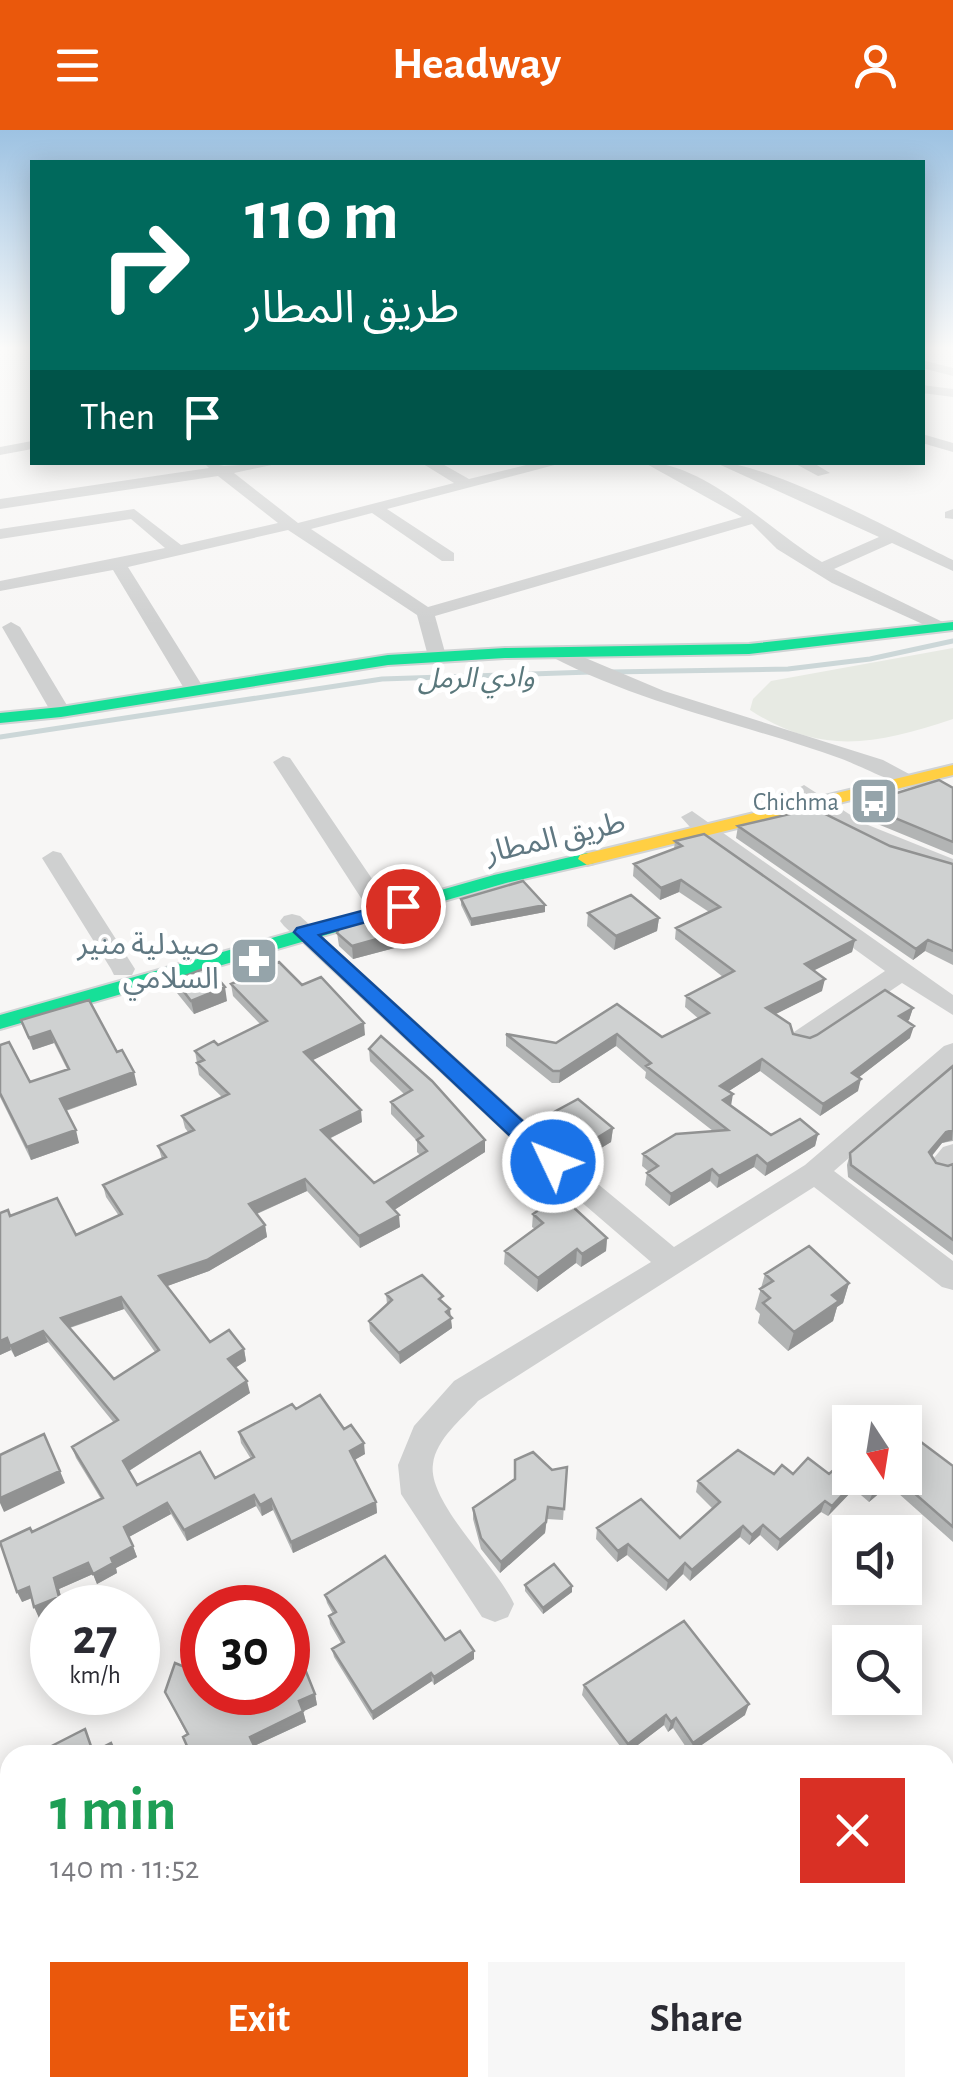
<!DOCTYPE html>
<meta charset="utf-8">
<style>
:root{--surface:#fff;--page:#f7f7f7;--text:#2b2b33;--muted:#7c7c81;--accent:#ea580c}
body{margin:0;font-family:"Alegreya Sans","Noto Sans Arabic",sans-serif;background:var(--page);color:var(--text);height:100vh;display:flex;flex-direction:column;font-size:38px;white-space:nowrap}
*{box-sizing:border-box;margin:0}
p{font-size:32px;color:var(--muted)}
.icon{flex:none;width:55px;height:55px;fill:none;stroke:currentColor;stroke-width:2;stroke-linecap:round;stroke-linejoin:round}
.map{position:relative;flex:1;overflow:hidden}
.panel{position:absolute;left:0px;top:1615px;width:955px;height:352px;display:flex;flex-direction:column;background:var(--surface);border-radius:30px 30px 0 0;box-shadow:0 5px 25px #0003}
.panel>*{flex:none}
.top-card{position:absolute;left:30px;top:30px;width:895px;height:305px;border-radius:0px;box-shadow:0 5px 25px #0003;background:#00695c;color:#fff;overflow:hidden}
.needle{width:65px;rotate:168deg}
.buttons{position:absolute;left:832px;top:1275px;display:grid;gap:20px}
.buttons a{display:grid;place-items:center;width:90px;height:90px;border-radius:0px;background:var(--surface);box-shadow:0 5px 25px #0003;font-size:50px}
.speed{position:absolute;left:30px;top:1455px;display:flex;gap:20px;font-size:50px;font-weight:700;text-align:center}
.speed>*{display:grid;place-content:center;width:130px;height:130px;border-radius:50%;background:var(--surface);box-shadow:0 5px 25px #0003;line-height:1}
.speed small{font-size:25px;font-weight:400}
.speed .limit{border:15px solid #d22;background:#fff;color:#111}
.pin{position:absolute;display:grid;place-items:center;width:85px;height:85px;color:#fff;margin:-42px;border:5px solid #fff;border-radius:50%;box-shadow:0 2px 10px #0007}
.me{position:absolute;width:110px;margin:-55px;rotate:313deg;stroke-linejoin:round;filter:drop-shadow(0 0 8px #0008)}
.turn{display:flex;align-items:center;gap:35px;height:210px;padding:0 50px;font-size:45px}
.turn .icon{width:130px;height:130px;stroke-width:2.5}
.turn b{display:block;font-size:70px;line-height:85px}
.then{display:flex;align-items:center;height:95px;padding:0 50px;background:#0003;gap:20px;font-size:38px}
.round{display:grid;place-items:center;flex:none;width:105px;height:105px;border-radius:0px;background:var(--page)}
.head{display:flex;align-items:center;justify-content:space-between;height:170px;padding:0 50px}
h1{font-size:60px;font-weight:700;line-height:75px;color:#1e9e55}
.button{display:flex;gap:20px;margin-top:auto;padding:20px 50px}
.button a{flex:1;height:115px;border-radius:0px;background:var(--accent);color:#fff;font-size:40px;font-weight:700;line-height:115px;text-align:center}
.button a+a{background:var(--page);color:var(--text)}
header{display:flex;justify-content:space-between;align-items:center;height:130px;padding:0 50px;background:var(--accent);color:#fff;font-size:45px;font-weight:700}
.map>svg:first-child{display:block}
</style>
<header><svg class="icon" aria-label="menu" viewBox="0 0 24 24"><path d="M4 6h16M4 12h16M4 18h16"/></svg>Headway<svg class="icon" aria-label="person" viewBox="0 0 24 24"><circle cx="12" cy="8" r="4"/><path d="M4 21q1-7 8-7t8 7"/></svg></header>
<div class="map">
<svg width="953" height="1966" viewBox="0 0 953 1966">
<rect width="100%" height="100%" fill="#f7f6f5"/>
<path fill="#e7eae3" d="M953 518V589C877 614 822 627 750 580L753 569 771 551Z"/>
<g fill="none" stroke-linecap="round" stroke-linejoin="round">
<path stroke="#ccd7d8" stroke-width="5" d="M610 542 788 539 870 529 953 511
M0 607 382 549 591 542"/>
<g stroke="#d0d3d4" stroke-width="4">
<path id="fast" d="M953 492V500L749 524 505 528 388 535 61 587 0 593V583L61 577 388 525 505 518 749 514Z
M587 723 594 725V733L506 753 0 899V885L494 745Z"/>
</g>
<g stroke="#d0d3d4" stroke-width="4">
<path id="slow" d="M953 635V645L587 735 578 729 580 725Z"/>
</g>
<path fill="#cfd0d0" fill-rule="evenodd" d="M922 230 953 238V246L922 238Z
M922 255 953 259V267L922 263Z
M922 304 953 313V322L922 313Z
M32 311V319L0 325V317Z
M203 332 224 336 286 332 234 343 298 393 454 353 420 332H439L469 349 538 332H566L387 379 454 423V431H442L372 383 311 399 428 477 742 387 643 332C706 332 771 402 822 432L879 407 714 332C770 332 897 403 953 430V441L892 413 834 439 953 497 950 501H938L832 453 777 419 752 394 435 486 446 526 437 532 428 526 417 485 288 400 128 437 205 560 195 566 185 560 113 440 0 461V451L165 418 131 389 0 409V399L134 379 181 415 278 393 218 346 0 379V369L209 338Z
M792 332H812L830 343 818 346Z
M953 379V389L945 388V382Z
M11 492 20 497 71 582 68 586 61 588 51 582 2 497Z
M557 516 664 561 883 630 924 652 921 656C905 660 861 636 842 629 745 594 643 575 550 526V518Z
M283 626 290 628 385 768 381 773H365L361 768 273 632Z
M804 655 863 693 953 729V744C900 731 829 705 793 661Z
M692 681 953 865V885L902 853 812 914H794L790 908 794 902 885 841 698 706 681 687Z
M53 721 61 723 135 839 132 845H114L111 839 42 728Z
M292 784 300 786 563 1025 674 1117 805 1035 944 916 953 913V937L834 1041 953 1131V1160L942 1157 814 1057 478 1271C462 1289 436 1309 433 1334 427 1372 497 1436 514 1474L508 1487 495 1492 482 1487 401 1364 398 1335 414 1296 454 1251 651 1132 543 1039 284 796 280 791 284 786Z
M953 1014V1041L943 1044 933 1041 929 1034 943 1017Z"/>
<use href="#fast" fill="#16e098" fill-rule="evenodd"/>
<use href="#slow" fill="#ffcf43" fill-rule="evenodd"/>
</g>
<path fill="#b2b4b4" fill-rule="evenodd" d="M953 658V725L858 686 861 674Z
M738 696 890 716 953 734V835L925 821 913 830 736 708Z
M675 711 855 810 852 822 813 841 822 861 775 884 793 904 810 908 913 878 909 890 907 891 910 908 859 947 858 961 820 986 760 941 729 961 731 976 771 1005 818 1004 815 1016 765 1046 754 1037 717 1058 710 1051 669 1076 645 1055 647 1043 649 1042 642 1036 643 1024 713 1001 645 948 646 942 616 916 559 953H552L506 916V904L556 913 617 874 662 907 699 889 685 877 686 866 723 847 675 809 676 798 709 782 679 762 660 770 633 746 634 734 674 719Z
M461 769 545 782 471 796 461 775Z
M588 783 659 788 657 801 614 820 587 796Z
M420 797 421 811 353 829 339 816 337 803Z
M175 850 227 871 194 884 177 863Z
M231 854 302 855 365 905 312 930 362 992 329 1009 374 1053 420 1025 417 1022V1011L391 984V972L404 964 370 931 369 919 485 1022 394 1080 400 1097 360 1118 307 1061 257 1084 265 1095 267 1107 209 1141 167 1156 210 1212 244 1219 246 1231 235 1238 250 1263 129 1341 137 1355 215 1348 251 1329 241 1313 239 1302 296 1279 344 1299 365 1324 354 1330 376 1372 377 1383 293 1423 273 1380 262 1386 256 1376 187 1411 171 1384 129 1407 137 1427 116 1438 117 1443 97 1454 93 1444 59 1459 64 1477 52 1478V1482L39 1488 32 1468 22 1472 32 1402 101 1369 76 1328 72 1317 114 1293 48 1212 15 1227 11 1220 0 1225V1083L76 1105 119 1086 106 1067 103 1055 162 1029 158 1016 188 1002 185 998 182 986 222 967 199 945 195 921 218 915 260 894 233 866ZM124 1179 155 1222 114 1249 70 1198Z
M21 890 117 922 137 955 66 981 79 1013 31 1030 0 967V915L30 952 67 939 54 913 33 920Z
M953 936V1011L942 1013 932 1026 936 1033 948 1036 953 1034V1125L848 1047 847 1035 850 1023Z
M543 988 613 998 611 1012 578 1032 542 1001Z
M533 1084 607 1108 606 1121 581 1137 576 1133 537 1162 504 1134 505 1121 535 1099 532 1097Z
M765 1144 849 1153 843 1173 837 1177 833 1191 788 1221 758 1193 760 1184 755 1179Z
M386 1164 443 1173 450 1186 452 1198 400 1234 370 1201 369 1191 387 1174Z
M953 1336V1412L889 1355 869 1372 854 1359 828 1386 821 1382 777 1421 760 1405 749 1415 740 1407 690 1451 683 1444 666 1461 627 1425 617 1432 596 1409 597 1398 680 1408 713 1379 696 1362 698 1351 774 1344H829L850 1348H905Z
M567 1337 563 1390 547 1389 545 1403 500 1443 481 1419 473 1389V1378L552 1340Z
M525 1455 572 1462 543 1484 525 1461Z
M325 1465 445 1510 474 1529 434 1555 432 1551 373 1590 334 1527 332 1519 341 1513 330 1494 329 1486 333 1484 327 1473Z
M298 1537 315 1564 317 1575 303 1581 306 1592 254 1616 258 1625H190L183 1607 187 1605 165 1562H288Z
M584 1555 745 1585 690 1623 673 1598 668 1602 664 1595 626 1624 582 1565Z"/>
<path fill="#919292" d="M681 750 679 762 660 770 661 758Z
M545 775V782L471 796V789Z
M659 788 657 801 614 820 616 806Z
M420 797 421 811 353 829 352 816Z
M855 810 852 822 802 846 805 834Z
M928 810 925 821 913 830 916 819Z
M825 849 822 861 764 890 766 878Z
M225 857 227 871 194 884 191 871Z
M913 878 909 890 896 898 899 886Z
M364 893 365 905 305 934 304 922Z
M914 896 910 908 849 955 852 943Z
M50 901 54 913 33 920 29 908Z
M617 904 616 916 559 953 560 941Z
M762 929 760 941 718 968 720 956Z
M134 942 137 955 64 981 60 969Z
M861 949 858 961 820 986 823 974Z
M733 964 731 976 723 970Z
M361 980 362 992 322 1012 321 1000Z
M613 998 611 1012 578 1032 579 1019Z
M76 1000 79 1013 31 1030 27 1017Z
M953 1000 952 1010 942 1013 925 1034 929 1022 946 1002Z
M818 1004 815 1016 765 1046 767 1034Z
M485 1010V1022L388 1084 387 1072Z
M757 1025 754 1037 717 1058 719 1046Z
M712 1039 710 1051 669 1076 671 1064Z
M305 1049 307 1061 251 1086 249 1074Z
M399 1085 400 1097 360 1118 359 1106Z
M265 1095 267 1107 209 1141 162 1158 159 1146Z
M607 1108 606 1121 581 1137 582 1124Z
M577 1119 576 1133 537 1162 538 1148Z
M849 1153 843 1173 837 1177 833 1191 788 1221 794 1202 832 1165Z
M121 1167 124 1179 65 1199 61 1188Z
M450 1179 452 1198 400 1234 399 1223Z
M43 1201 48 1212 15 1227 10 1216Z
M7 1208 11 1220 0 1225V1211Z
M244 1219 246 1231 230 1241 228 1229Z
M247 1251 250 1263 127 1342 123 1331Z
M364 1313 365 1324 351 1332 350 1321Z
M60 1341 65 1353 4 1382 0 1373V1368Z
M858 1348 854 1359 828 1386 832 1376Z
M889 1348H892L889 1355 869 1372 873 1362Z
M254 1365 256 1376 187 1411 184 1400Z
M271 1369 273 1380 262 1386 260 1375Z
M825 1371 821 1382 777 1421 780 1410Z
M376 1372 377 1383 293 1423 291 1412Z
M167 1373 171 1384 127 1408 124 1397Z
M548 1377 545 1403 500 1443 501 1432Z
M763 1395 760 1405 749 1415 752 1405Z
M743 1396 740 1407 690 1451 692 1440Z
M628 1414 627 1425 617 1432 618 1421Z
M133 1416 137 1427 116 1438 117 1443 97 1454 93 1444 111 1428Z
M88 1433 93 1444 59 1459 64 1477 52 1478V1482L39 1488 34 1477 54 1448Z
M685 1433 683 1444 666 1461 668 1451Z
M572 1456V1462L543 1484V1478Z
M29 1457 34 1467 22 1472 17 1462Z
M474 1521V1529L434 1555V1547Z
M431 1543 432 1551 373 1590 372 1582Z
M315 1564 317 1575 302 1582 299 1571Z
M749 1574 745 1585 690 1623 693 1613Z
M303 1581 306 1592 252 1617 250 1607Z
M666 1585 664 1595 626 1624 628 1614Z
M676 1588 673 1598 668 1602 671 1592Z
M10 1930V1937L0 1944V1937Z"/>
<path fill="#cfd1d1" stroke="#919292" stroke-width="2.5" fill-rule="evenodd" d="M939 650 953 658V712L861 674Z
M807 680 823 683 890 716 953 734V821L928 810 916 819 738 696Z
M704 704 855 810 805 834 825 849 766 878 790 894 793 904 810 908 817 905 885 860 913 878 899 886 914 896 852 943 861 949 823 974 762 929 720 956 733 964 723 970 771 1005 800 989 818 1004 767 1034 757 1025 719 1046 712 1039 671 1064 647 1043 658 1036 643 1024 676 1004 728 1000 646 936 651 933 617 904 560 941H553L506 904 556 913 617 874 662 907 709 883 686 866 734 841 676 798 720 777 681 750 661 758 634 734 682 716 675 711Z
M523 751 545 775 471 789 461 769Z
M631 765 659 788 616 806 588 783Z
M404 778 420 797 352 816 337 803 340 797Z
M279 832 302 855 321 847 364 893 304 922 361 980 321 1000 374 1053 427 1021 417 1010 423 1006 391 972 412 960 369 919 381 906 432 951 485 1010 387 1072 399 1085 359 1106 305 1049 249 1074 265 1095 207 1130 159 1146 210 1212 229 1200 244 1219 228 1229 247 1251 123 1331 137 1355 200 1322 215 1348 254 1327 239 1302 292 1274 296 1279 320 1265 344 1299 351 1295 364 1313 350 1321 376 1372 291 1412 271 1369 260 1375 254 1365 184 1400 167 1373 124 1397 133 1416 111 1428 113 1433 93 1444 88 1433 54 1448 59 1467 34 1477 29 1457 17 1462 0 1412 30 1398 32 1402 103 1368 72 1317 118 1290 43 1201 10 1216 7 1208 0 1211V1083L8 1080 10 1086 57 1068 76 1105 122 1084 103 1055 166 1027 158 1016 194 1000 182 986 229 964 197 933 204 930 195 921 214 911 218 915 267 891 231 854ZM121 1167 159 1220 114 1249 61 1188Z
M208 837 225 857 191 871 175 850Z
M89 870 117 922 122 920 134 942 60 969 76 1000 27 1017 0 963V915L9 912 30 952 69 939 50 901 29 908 21 890Z
M953 936V1000L946 1002 929 1022 936 1033 948 1036 953 1034V1110L851 1035 850 1023Z
M578 969 613 998 579 1019 543 988Z
M560 1065 607 1108 582 1124 577 1119 538 1148 505 1121 543 1093 533 1084Z
M809 1116 849 1153 832 1165 839 1171 794 1202 763 1173 770 1168 760 1159 773 1151 765 1144Z
M422 1145 443 1166 439 1169 450 1179 446 1182 452 1188 399 1223 369 1191 392 1170 386 1164Z
M886 1286 895 1292H879Z
M905 1300 953 1336V1397L897 1348H905Z
M44 1304 60 1341 0 1368V1325Z
M738 1320 774 1344 782 1335 793 1344 808 1328 829 1344 850 1326V1348H889L873 1362 858 1348 832 1376 825 1371 780 1410 763 1395 752 1405 743 1396 692 1440 685 1433 668 1451 628 1414 618 1421 597 1398 641 1369 680 1408 720 1372 698 1351Z
M533 1322 552 1340 567 1337 564 1379 548 1377 546 1392 501 1432 481 1408 473 1378 515 1349V1330Z
M385 1426 445 1510 460 1501 474 1521 434 1547 431 1543 372 1582 332 1519 344 1512 329 1486 336 1482 325 1465Z
M554 1434 572 1456 543 1478 525 1455Z
M684 1491 749 1574 693 1613 676 1588 671 1592 666 1585 628 1614 584 1555Z
M291 1523 298 1537 303 1534 315 1564 299 1571 303 1581 250 1607 258 1624 257 1625H191L183 1607 188 1604 165 1562 175 1533 202 1544V1562H288V1525Z
M85 1599 93 1622 111 1613 116 1625H34Z
M2 1901 10 1924V1930L0 1937V1902Z
M117 1958H170L174 1966H120Z"/>
<linearGradient id="sky" x2="0" y2="1"><stop stop-color="#9dc2e2"/><stop offset="0.44" stop-color="#fbfbfa"/><stop offset="1" stop-color="#fbfbfa" stop-opacity="0"/></linearGradient>
<rect width="953" height="495" fill="url(#sky)"/>
<path fill="#1a73e8" stroke="#114b97" stroke-width="2.5" d="M403 770 412 776 410 780 319 805 561 1026 565 1032 561 1038H544L294 802 297 798Z"/>
<defs>
<g id="bus-square" transform="scale(2.5)"><rect x="-9" y="-9" width="18" height="18" rx="4" fill="#95a4aa" stroke="#fff"/><path d="M-5-6H5V4H4V6H2V4H-2V6H-4V4H-5ZM-3.5-4V0h7V-4ZM-3.5 1.2v1.5H-2V1.2ZM2 1.2v1.5H3.5V1.2Z" fill="#fff"/></g>
<g id="pharmacy-square" transform="scale(2.5)"><rect x="-9" y="-9" width="18" height="18" rx="4" fill="#95a4aa" stroke="#fff"/><path d="M-2-6h4v4h4v4h-4v4h-4v-4h-4v-4h4Z" fill="#fff"/></g>
</defs>
<g fill-rule="evenodd">
<use href="#bus-square" x="874" y="671"/>
<use href="#pharmacy-square" x="254" y="831"/>
</g>
<g text-anchor="middle" stroke-width="10" stroke-linejoin="round" paint-order="stroke">
<g font-size="25" fill="#607882" stroke="#fff" text-anchor="end">
<text x="839" y="680">Chichma</text>
</g>
<g font-size="28" font-style="italic" fill="#5a787c" stroke="#fff">
<text transform="translate(476 547) rotate(-1)" y="10">وادي الرمل</text>
</g>
<g font-size="30" fill="#607882" stroke="#fff">
<text transform="translate(555 707) rotate(-13)" y="10">طريق المطار</text>
</g>
<g font-size="30" fill="#607882" stroke="#fff" text-anchor="end">
<text x="219" y="824">صيدلية منير<tspan x="219" dy="34">السلامي</tspan></text>
</g>
</g>
</svg>
<div class="buttons">
<a><svg class="needle" viewBox="-14 -14 28 28"><path d="M0-13l5 13h-10z" fill="#e53935"/><path d="M0 13l5-13h-10z" fill="#7c7c81"/></svg></a>
<a><svg class="icon" aria-label="sound" viewBox="0 0 24 24"><path d="M4 9h4l5-4v14l-5-4H4zM17 9q2 3 0 6"/></svg></a>
<a><svg class="icon" aria-label="search" viewBox="0 0 24 24"><circle cx="10" cy="10" r="6"/><path d="M15 15l6 6"/></svg></a>
</div>
<div class="speed"><div>27<small>km/h</small></div><div class="limit">30</div></div>
<div class="pin" style="left:403px;top:776px;background:#d93025"><svg class="icon" aria-label="arrive" viewBox="0 0 24 24"><path d="M6 21V4h12l-3 4 3 4H6"/></svg></div>
<svg class="me" style="left:553px;top:1032px" viewBox="-20 -20 40 40"><circle r="17" fill="#1a73e8" stroke="#fff" stroke-width="3"/><path d="M0-11L8 9 0 5-8 9z" fill="#fff"/></svg>
<div class="top-card">
<div class="turn"><svg class="icon" aria-label="right" viewBox="0 0 24 24"><path d="M7 20v-9h11M14 6l5 5-5 5"/></svg><div><b>110 m</b>طريق المطار</div></div>
<div class="then">Then<svg class="icon" aria-label="arrive" viewBox="0 0 24 24"><path d="M6 21V4h12l-3 4 3 4H6"/></svg></div>
</div>
<section class="panel">
<div class="head"><div><h1>1 min</h1><p>140 m · 11:52</p></div><a class="round" style="background:#d93025;color:#fff"><svg class="icon" aria-label="close" viewBox="0 0 24 24"><path d="M6 6l12 12M18 6L6 18"/></svg></a></div>
<div class="button"><a>Exit</a><a>Share</a></div>
</section>
</div>
